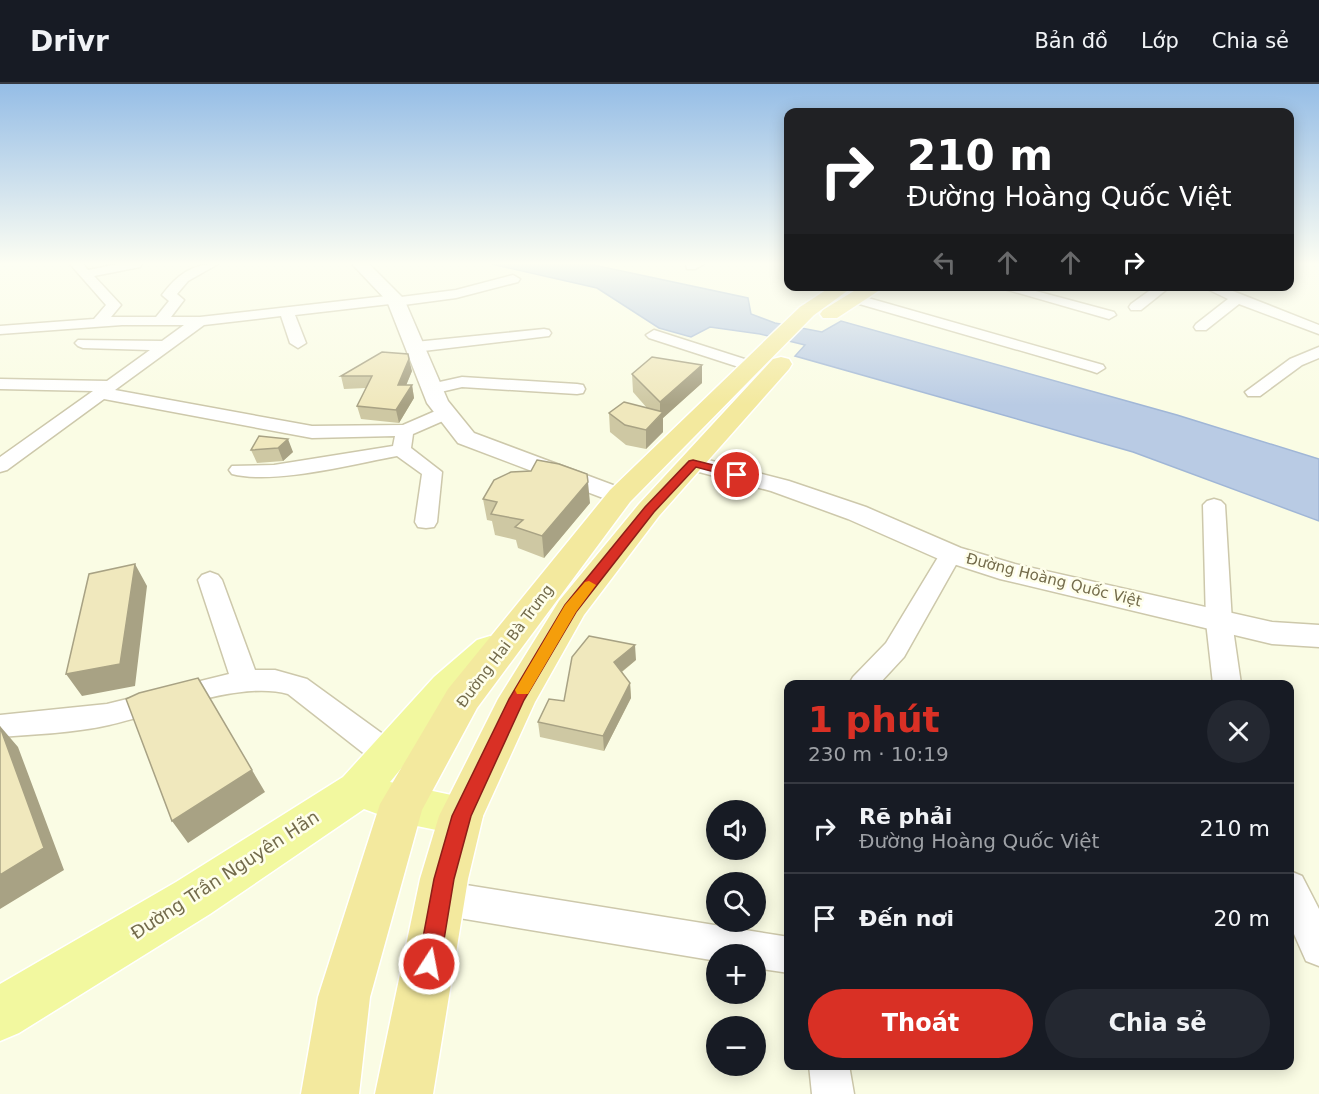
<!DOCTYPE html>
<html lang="vi">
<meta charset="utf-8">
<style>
:root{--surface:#171b24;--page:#242831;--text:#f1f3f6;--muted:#9ea1a6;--line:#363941;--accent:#d93025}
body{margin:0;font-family:"DejaVu Sans",sans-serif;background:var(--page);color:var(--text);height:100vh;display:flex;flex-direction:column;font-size:22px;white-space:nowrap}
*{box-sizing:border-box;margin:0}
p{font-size:20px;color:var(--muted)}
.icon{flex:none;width:33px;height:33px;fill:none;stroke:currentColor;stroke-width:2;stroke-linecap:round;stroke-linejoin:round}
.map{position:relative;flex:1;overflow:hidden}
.panel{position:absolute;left:784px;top:596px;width:510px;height:390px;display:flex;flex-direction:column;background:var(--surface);border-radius:12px;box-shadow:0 3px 15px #0003}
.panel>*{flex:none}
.hud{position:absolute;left:784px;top:24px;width:510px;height:183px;border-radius:12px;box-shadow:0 3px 15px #0003;background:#202124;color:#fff;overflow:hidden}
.fabs{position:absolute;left:706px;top:716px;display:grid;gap:12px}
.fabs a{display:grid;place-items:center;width:60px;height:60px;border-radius:50%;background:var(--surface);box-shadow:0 3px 15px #0003;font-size:30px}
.pin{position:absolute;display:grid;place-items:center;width:51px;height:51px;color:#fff;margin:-26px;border:3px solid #fff;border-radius:50%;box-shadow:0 2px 6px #0007}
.me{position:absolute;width:66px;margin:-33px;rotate:11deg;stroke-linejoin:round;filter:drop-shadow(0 0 4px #0008)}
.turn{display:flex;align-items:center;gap:21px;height:126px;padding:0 24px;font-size:27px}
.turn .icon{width:78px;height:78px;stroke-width:2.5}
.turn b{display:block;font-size:42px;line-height:51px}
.lanes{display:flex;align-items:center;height:57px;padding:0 24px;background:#0003;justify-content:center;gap:30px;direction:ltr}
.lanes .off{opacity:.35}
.round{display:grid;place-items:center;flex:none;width:63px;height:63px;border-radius:32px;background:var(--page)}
.headline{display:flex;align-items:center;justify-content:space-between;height:102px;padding:0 24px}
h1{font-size:36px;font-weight:600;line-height:45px;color:var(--accent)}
.primary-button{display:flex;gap:12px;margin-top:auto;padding:12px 24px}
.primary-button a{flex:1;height:69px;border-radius:36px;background:var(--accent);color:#fff;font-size:24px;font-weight:600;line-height:69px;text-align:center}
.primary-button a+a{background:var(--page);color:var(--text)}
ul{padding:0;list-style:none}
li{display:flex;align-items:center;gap:18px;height:90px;padding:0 24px;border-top:2px solid var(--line)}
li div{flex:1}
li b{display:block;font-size:22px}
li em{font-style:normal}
header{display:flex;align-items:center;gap:36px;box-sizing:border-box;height:84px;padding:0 30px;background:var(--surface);border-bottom:2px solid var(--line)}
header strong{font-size:28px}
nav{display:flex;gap:33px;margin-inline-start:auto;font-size:21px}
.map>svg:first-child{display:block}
</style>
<header>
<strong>Drivr</strong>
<nav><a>Bản đồ</a><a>Lớp</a><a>Chia sẻ</a></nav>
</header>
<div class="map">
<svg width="1319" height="1010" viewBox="0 0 1319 1010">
<rect width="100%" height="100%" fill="#fafce4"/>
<path fill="#b9cbe4" stroke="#a0b6d6" stroke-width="1.5" d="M491 180H589L748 214 751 230 775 239 822 248 841 237 1177 331 1319 375V437L1133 368 795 272 805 261 760 250 710 243 691 253 659 244 597 204Z"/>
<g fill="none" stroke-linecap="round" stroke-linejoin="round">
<g stroke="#cdc8ab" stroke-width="3">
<path id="minor" d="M70 180H83L88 186 118 180H142L140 183 94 192 121 221 111 233H156L169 217 162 211C177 191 193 179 218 180L188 197 177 210 184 216 171 233H200L395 211 401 213 456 206 513 191 520 195 518 198 456 214 396 222 390 220 295 231 306 259 298 264 290 259 281 232 204 241 115 306 312 342 403 341 440 325H452L455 329 452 333 413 350 411 364 442 388 437 438 434 443 426 444 418 443 415 438 422 390 397 372C353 380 274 401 232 390L229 386 232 382 274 381 393 362 395 352 312 354 104 315 7 386 0 388V373L93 307 0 305V295L107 297 150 266 83 264 78 262 75 259 78 256 162 257 184 241H122L0 250V242L94 235 106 221Z
M686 180H704L695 185H687Z
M994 202H1017L1114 228 1116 231 1109 235Z
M1156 202H1171L1141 226H1131L1129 223 1131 220Z
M1201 202H1220L1319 241V250L1239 220 1206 246H1196L1194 243 1196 240 1228 215Z
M854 210 1103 281 1105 284 1097 289 1091 287 849 217 847 214Z
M544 245 549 246 551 249 549 252 415 268 407 263 415 258Z
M654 246 757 279 759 282 751 287 649 254 646 251Z
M1319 263V274L1302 281 1260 312H1248L1245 308 1290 275Z
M462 293 577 300 583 301 585 305 583 309 577 310 462 303 432 310 426 309 424 305 426 301Z
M1214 415 1221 417 1225 421 1232 538 1241 600H1213L1206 538 1203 421 1207 417Z
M951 463 959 465 962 470 904 573 879 600H849L853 593 886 559 943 465Z
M210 488 218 491 222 496 255 586H275L307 595 398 661 402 670 398 679 387 682 376 679 288 610C240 596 159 630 109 641 74 649 36 650 0 653V631L107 620 229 590 198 496 202 491Z
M1290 787 1302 792 1319 825V882L1306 877 1290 841Z
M441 797 789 853V889L756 884V870H717V877L441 831 429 826 424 814 429 802Z
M809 981H849L854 1010H812Z"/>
</g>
<g stroke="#cdc8ab" stroke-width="3">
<path id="tertiary" d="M352 180H369L404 215 448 317 474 349 629 407 633 412 629 417 620 420 611 417 458 359 427 319 387 217Z
M693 372 789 397 866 423 961 464 1015 480 1272 538 1319 541V563L1272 560 1000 495 941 476 848 435 771 407 684 384 681 379 684 374Z"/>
</g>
<g stroke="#fff" stroke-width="3">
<path id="primary" d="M490 552 503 556 508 565 503 574 460 613 390 698 461 713 477 718 483 732 477 746 461 751 402 739 364 725 210 830 19 949 0 957V900L176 798 343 693 434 593 477 556Z"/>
</g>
<g stroke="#fff" stroke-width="3">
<path id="trunk" d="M832 202H854L814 231 630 418 477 624 422 726 370 913 359 1010H301L318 913 380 720 448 605 610 406 800 223Z
M862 202H886L837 234H823L820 230 823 226Z
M781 273 789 275 792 280 789 285 659 432 584 531 535 618 483 732 468 795 433 1010H375L420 795 439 732 498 615 559 517 639 420 773 275Z"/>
</g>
<use href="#minor" fill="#fff" fill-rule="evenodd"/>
<use href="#tertiary" fill="#fff" fill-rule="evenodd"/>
<use href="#primary" fill="#f2f89f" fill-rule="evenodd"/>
<use href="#trunk" fill="#f3e99e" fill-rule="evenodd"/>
</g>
<path fill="#cec8a3" d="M412 287 406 301H412L414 314 399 339 361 335 357 322 366 304 344 305 341 292Z
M632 290 702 299 663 334V348L646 365 626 361 610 348 609 329 647 324 633 308Z
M259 352 293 368 283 377 257 379 251 366Z
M483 415 590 419 544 474 518 464 516 456 495 451 492 437 487 436Z
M636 576 622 588 630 599 631 614 604 667 540 653 538 638 564 617Z"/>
<path fill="#a8a284" d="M409 275 412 287 401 314 398 301Z
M702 281V299L663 334V348L646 365V346L660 332V318Z
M412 301 414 314 399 339 396 326Z
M288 355 293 368 283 377 278 364Z
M588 398 590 419 544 474 542 452Z
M135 480 147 502 135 602 82 612 66 590Z
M635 561 636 576 615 593 614 578Z
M630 599 631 614 604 667 603 652Z
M0 642 18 663 64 786 0 825Z
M252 686 265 708 188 759 172 737Z"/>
<path fill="#f0e8bd" stroke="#a8a284" stroke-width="1.5" d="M382 268 408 270 409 275 398 301H412L396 326 357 322 372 292H341Z
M652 273 702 281 660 318 632 290Z
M624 318 663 328 646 346 625 341 609 329Z
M259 352 288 355 278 364 251 366Z
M537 376 559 380 587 390 588 398 542 452 515 443 523 436 491 430 497 418 483 415 494 396 511 388 531 387Z
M135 480 120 580 66 590 89 490Z
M589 552 635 561 614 578 630 599 603 652 538 638 549 615 564 617 572 573Z
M198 594 252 686 172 737 126 615 139 609Z
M0 643 44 764 0 791Z"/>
<linearGradient id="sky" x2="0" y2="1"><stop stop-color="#95bde6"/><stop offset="0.56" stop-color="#fdfef3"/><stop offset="1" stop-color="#fdfef3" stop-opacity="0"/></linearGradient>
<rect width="1319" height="321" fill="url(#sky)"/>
<path fill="#d93025" stroke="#8d1f18" stroke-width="1.5" d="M693 376 741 388 742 391 737 394 696 383 654 428 576 528 524 616 471 732 454 795 440 880 436 887 429 890 422 887 418 880 434 795 452 732 509 615 565 521 645 423 689 377Z"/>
<path fill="#f59e0b" d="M589 497 596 501 576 528 528 610H517L515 606 565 521 585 498Z"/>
<g text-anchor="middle" stroke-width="5" stroke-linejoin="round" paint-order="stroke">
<g font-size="15" fill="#736b4b" stroke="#fefeea">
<text transform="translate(1054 496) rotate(14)" y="5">Đường Hoàng Quốc Việt</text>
<text transform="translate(505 562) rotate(-53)" y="5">Đường Hai Bà Trưng</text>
</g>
<g font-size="18" fill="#736b4b" stroke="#fefeea">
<text transform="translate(225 791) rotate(-33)" y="6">Đường Trần Nguyên Hãn</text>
</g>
</g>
</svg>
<div class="fabs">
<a><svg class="icon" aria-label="sound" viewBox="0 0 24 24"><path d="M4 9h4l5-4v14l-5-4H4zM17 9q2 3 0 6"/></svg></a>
<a><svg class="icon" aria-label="search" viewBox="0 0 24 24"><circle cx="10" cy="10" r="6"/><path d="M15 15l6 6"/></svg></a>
<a>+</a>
<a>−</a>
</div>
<div class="pin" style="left:737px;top:391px;background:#d93025"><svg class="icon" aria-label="arrive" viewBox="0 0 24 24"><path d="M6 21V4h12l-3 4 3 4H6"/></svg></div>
<svg class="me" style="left:429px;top:880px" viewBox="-20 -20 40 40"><circle r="17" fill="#d93025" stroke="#fff" stroke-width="3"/><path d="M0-11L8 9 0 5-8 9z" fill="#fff"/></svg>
<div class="hud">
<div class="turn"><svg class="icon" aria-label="right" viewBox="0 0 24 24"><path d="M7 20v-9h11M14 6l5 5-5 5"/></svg><div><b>210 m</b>Đường Hoàng Quốc Việt</div></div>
<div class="lanes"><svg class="icon off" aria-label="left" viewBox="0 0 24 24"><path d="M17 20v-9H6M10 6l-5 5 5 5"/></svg><svg class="icon off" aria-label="ahead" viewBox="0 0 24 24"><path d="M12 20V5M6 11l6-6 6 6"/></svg><svg class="icon off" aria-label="ahead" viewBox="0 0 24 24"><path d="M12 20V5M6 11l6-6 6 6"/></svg><svg class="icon" aria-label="right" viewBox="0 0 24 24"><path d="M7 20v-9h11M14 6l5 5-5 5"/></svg></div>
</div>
<section class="panel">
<div class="headline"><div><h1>1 phút</h1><p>230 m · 10:19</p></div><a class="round"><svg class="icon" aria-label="close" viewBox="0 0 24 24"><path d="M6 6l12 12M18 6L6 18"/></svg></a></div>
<ul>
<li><svg class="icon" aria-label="right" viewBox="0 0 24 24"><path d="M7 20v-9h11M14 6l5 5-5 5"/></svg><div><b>Rẽ phải</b><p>Đường Hoàng Quốc Việt</p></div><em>210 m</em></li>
<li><svg class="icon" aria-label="arrive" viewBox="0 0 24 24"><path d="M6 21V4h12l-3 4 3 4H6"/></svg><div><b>Đến nơi</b></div><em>20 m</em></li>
</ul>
<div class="primary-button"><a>Thoát</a><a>Chia sẻ</a></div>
</section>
</div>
